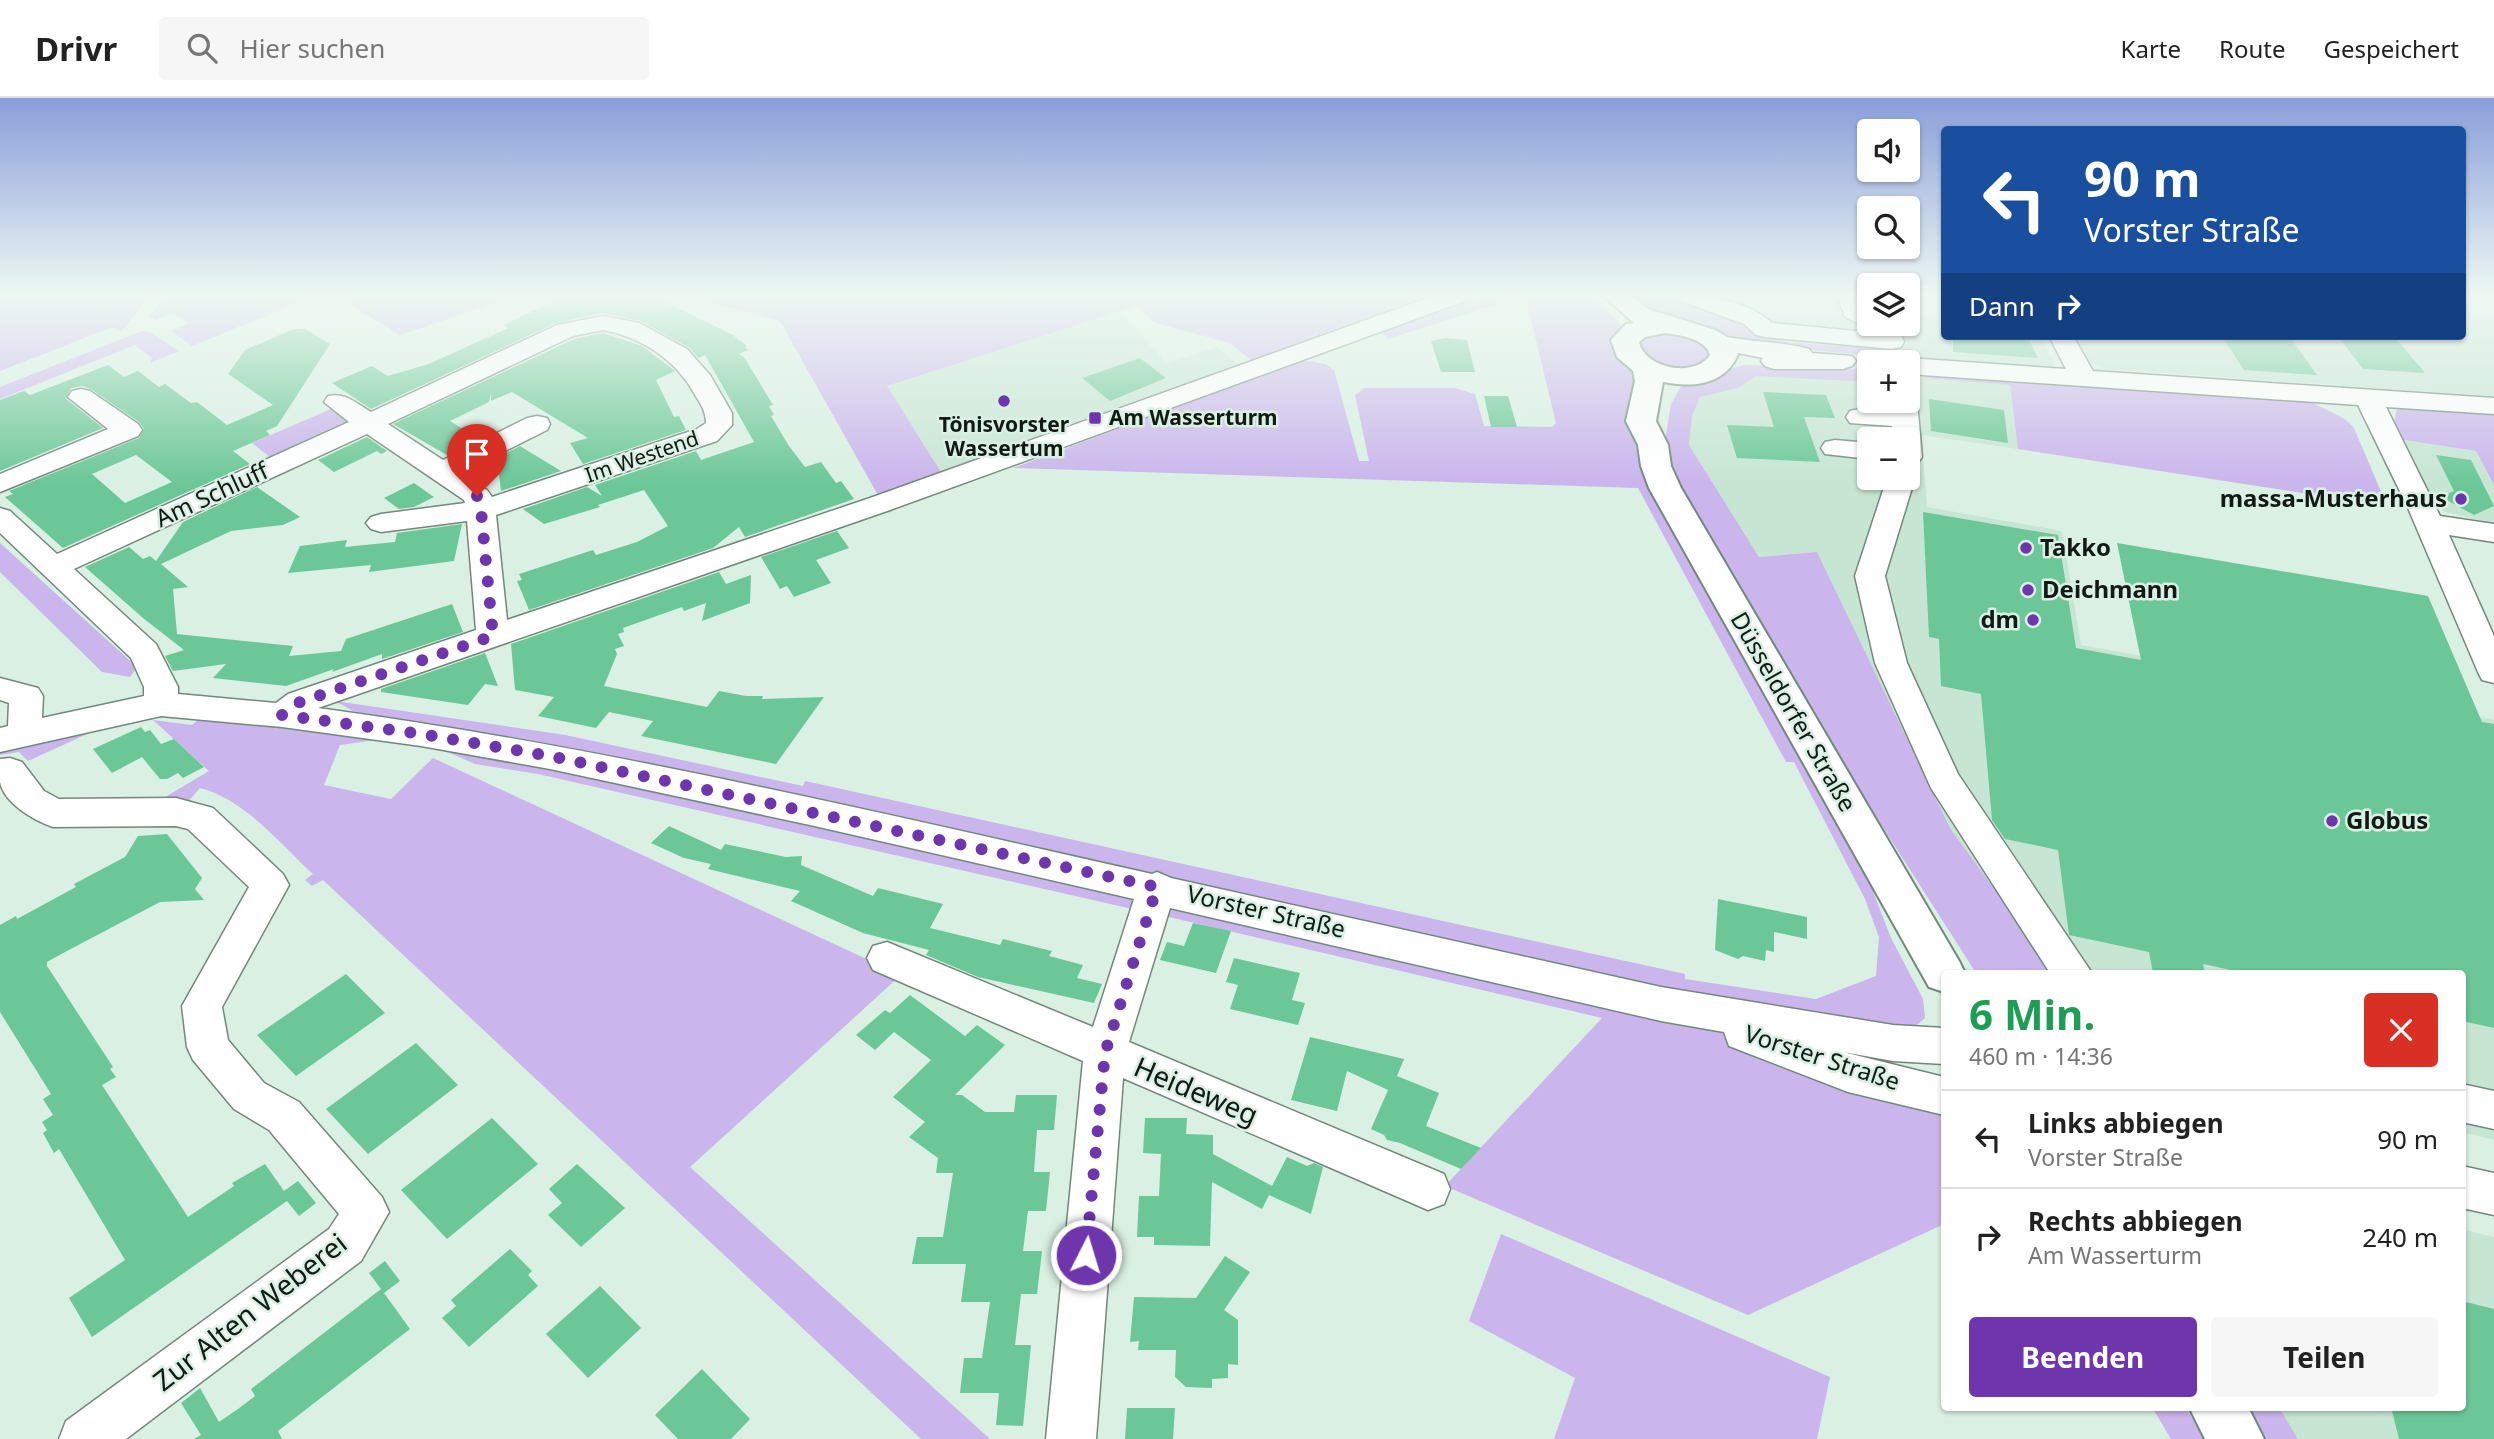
<!DOCTYPE html>
<html lang="de">
<meta charset="utf-8">
<style>
:root{--surface:#fff;--page:#f6f6f6;--text:#222;--muted:#767676;--line:#e0e0e0;--accent:#6f35ac}
body{margin:0;font-family:"Noto Sans",sans-serif;background:var(--page);color:var(--text);height:100vh;display:flex;flex-direction:column;font-size:26px;white-space:nowrap}
*{box-sizing:border-box;margin:0}
p{font-size:23px;color:var(--muted)}
.icon{flex:none;width:38px;height:38px;fill:none;stroke:currentColor;stroke-width:2;stroke-linecap:round;stroke-linejoin:round}
.map{position:relative;flex:1;overflow:hidden}
.drawer{position:absolute;left:1941px;top:872px;width:525px;height:441px;display:flex;flex-direction:column;background:var(--surface);border-radius:7px;box-shadow:0 2px 5px #0004}
.drawer>*{flex:none}
.banner{position:absolute;left:1941px;top:28px;width:525px;height:214px;border-radius:7px;box-shadow:0 2px 5px #0004;background:#1a4fa0;color:#fff;overflow:hidden}
.controls{position:absolute;left:1857px;top:21px;display:grid;gap:14px}
.controls a{display:grid;place-items:center;width:63px;height:63px;border-radius:7px;background:var(--surface);box-shadow:0 2px 5px #0004;font-size:35px}
.pin{position:absolute;display:grid;place-items:center;width:60px;height:60px;color:#fff;margin:-72px -30px;border-radius:50% 50% 50% 0;rotate:-45deg;box-shadow:0 0 7px #0007}
.pin .icon{rotate:45deg}
.me{position:absolute;width:77px;margin:-38px;rotate:5deg;stroke-linejoin:round;filter:drop-shadow(0 0 5px #0008)}
.turn{display:flex;align-items:center;gap:24px;height:147px;padding:0 28px;font-size:32px}
.turn .icon{width:91px;height:91px;stroke-width:2.5}
.turn b{display:block;font-size:49px;line-height:60px}
.then{display:flex;align-items:center;height:66px;padding:0 28px;background:#0003;gap:14px;font-size:26px}
.round{display:grid;place-items:center;flex:none;width:74px;height:74px;border-radius:7px;background:var(--page)}
.headline{display:flex;align-items:center;justify-content:space-between;height:119px;padding:0 28px}
h1{font-size:42px;font-weight:700;line-height:52px;color:#1e9e55}
.button{display:flex;gap:14px;margin-top:auto;padding:14px 28px}
.button a{flex:1;height:80px;border-radius:7px;background:var(--accent);color:#fff;font-size:28px;font-weight:700;line-height:80px;text-align:center}
.button a+a{background:var(--page);color:var(--text)}
ul{padding:0;list-style:none}
li{display:flex;align-items:center;gap:21px;height:98px;padding:0 28px;border-top:2px solid var(--line)}
li div{flex:1}
li b{display:block;font-size:26px}
li em{font-style:normal}
header{display:flex;align-items:center;gap:42px;box-sizing:border-box;height:98px;padding:0 35px;background:var(--surface);border-bottom:2px solid var(--line)}
header strong{font-size:33px}
nav{display:flex;gap:38px;margin-inline-start:auto;font-size:24px}
.search{width:490px;height:63px;background:var(--page);display:flex;align-items:center;gap:18px;box-sizing:border-box;padding:0 24px;border-radius:7px;color:var(--muted);font-size:26px}
.map>svg:first-child{display:block}
</style>
<header>
<strong>Drivr</strong>
<div class="search"><svg class="icon" aria-label="search" viewBox="0 0 24 24"><circle cx="10" cy="10" r="6"/><path d="M15 15l6 6"/></svg>Hier suchen</div>
<nav><a>Karte</a><a>Route</a><a>Gespeichert</a></nav>
</header>
<div class="map">
<svg width="2494" height="1341" viewBox="0 0 2494 1341">
<rect width="100%" height="100%" fill="#d9f0e2"/>
<path fill="#c7e5d3" fill-rule="evenodd" d="M1686 198H1855L1869 226H1908V198H1944V238H2041L2054 264 2050 269 2040 270 1885 259 1883 251 1784 244Z
M2462 198 2494 205V298L2106 271 2089 263 2074 238H2462Z
M1120 213 1167 266 1217 249 1242 271 943 377 887 288Z
M1756 278 1869 284V303H1908V279L2010 286 2018 351 1921 337 1927 409 2062 433 2081 547 2494 622V1042L2462 1034V875H2058L2049 866 1950 730 1817 454 1759 459 1689 347 1692 318 1700 299 1738 290ZM1869 341H1908V380H1869Z
M2404 342 2476 353 2494 387V425L2445 414 2432 402Z
M2462 1131 2494 1139V1341H2298L2279 1309H2462Z"/>
<path fill="#cab5ec" d="M0 198H150L121 234 113 229 0 273Z
M166 198H315L192 248 171 233 189 225 173 215 155 222 150 218Z
M336 198H517L400 237Z
M685 198H1440L1256 266 1230 245 1155 225 1137 208 887 288 943 377 879 399 780 223Z
M1482 198H1595L1622 229V238L1637 271 1636 326 1640 359 1650 385 1858 755 1891 840 1923 901 1925 920 1911 932 1795 922 641 667 523 642 353 613 335 603 565 637 803 688 805 683 1685 876V881L1816 901 1876 878 1879 839 1865 801 1794 664H1786L1638 390 1013 370 1303 262 1325 266 1334 272 1359 363H1369L1355 297 1365 290H1455L1475 296 1484 328 1552 329 1556 325 1526 201 1516 200 1388 241 1381 234Z
M1623 198H1686L1730 215 1784 244 1883 251 1885 259 1746 246 1671 223Z
M142 233 152 235 179 253 150 265 152 260 135 247 0 301V289Z
M1663 233 1705 244 1713 259C1684 276 1674 274 1644 259L1639 244 1641 240Z
M1743 267 1864 271 1869 274V284L1756 278 1738 290 1700 299 1692 318 1689 347 1759 459 1817 454 1950 730 2049 866 2058 875H1976L1786 578 1698 429 1670 369 1665 342 1671 306 1682 287Z
M1930 274 2305 300C2321 312 2341 314 2354 330L2382 396 2361 404 2018 351 2010 287 1923 280Z
M331 311 351 325 275 363 252 345Z
M2397 311 2494 316V387L2476 353 2404 342 2394 323Z
M0 445 137 569 130 579 102 574 0 474Z
M228 618 389 640 340 647 324 687 391 701 433 660 901 877 690 1069 990 1341H921L323 782 312 788 305 782 313 776C279 745 246 702 200 690L187 705 160 702 209 673 153 622 192 627 198 622Z
M109 626 28 663 19 654 0 657V647Z
M434 648 546 667 1133 798 1141 813 538 676 475 666Z
M1172 806 1690 923 1742 943 1814 977 1944 1005V1126L1748 1217 1445 1088 1602 920 1156 816Z
M1501 1136 1830 1279 1817 1341H1554L1575 1280 1469 1223Z
M2152 1309H2185L2205 1341H2171Z
M2241 1309H2279L2298 1341H2259Z"/>
<path fill="#6bc797" fill-rule="evenodd" d="M565 198H653L733 237 747 248 745 249 748 252 739 256 744 259 773 307 769 308 774 317 771 318 789 348 805 369 821 364 836 385 841 383 854 401 745 439 739 429 713 450 529 512 517 483 522 482 519 476 593 452 596 457 637 444 668 428 644 392 598 407 600 409 544 426 523 411 587 389 602 398 595 387 696 353 701 362 754 344 705 257 699 260 688 249 640 223 602 215 556 225 371 311 332 285 372 268 388 278 429 266 508 230 503 227Z
M294 231H305L330 246 277 328 266 333 270 337 233 353 250 366 63 450 5 399 13 396 9 393 139 340 144 331 139 324 91 291 82 288 71 290 66 301 103 330 0 373V302L24 293 30 297 108 267 124 279 138 273 159 289 165 286 191 305 197 304 227 327 273 307 228 276 245 252ZM136 357 172 384 125 405 92 376Z
M603 235 642 248 675 273 656 282 674 319 679 318 686 332 583 366 570 345 588 340 512 294 491 303V295L489 304 450 323 479 341 447 357 393 326 574 241Z
M1953 238H2027L2038 260 1953 254Z
M2222 238H2289L2317 277 2244 272Z
M2338 238H2394L2425 275 2363 271Z
M1445 240 1467 242 1475 274H1441L1431 243Z
M1140 260 1166 280 1110 303 1082 280Z
M1763 294 1826 297 1835 320 1804 319 1820 364 1737 360 1727 327 1774 329Z
M1484 298H1508L1517 329H1491Z
M1929 301 2004 312 2008 345 1931 333Z
M367 339 387 353 381 356 377 353 334 374 318 362Z
M520 348 561 373 501 393 497 360Z
M2436 357 2471 362 2494 408 2474 417 2441 399 2454 393Z
M414 385 434 399 414 409 399 411 384 400Z
M257 389 300 419 283 427 231 433 161 466 188 489 173 491 177 536 293 548 289 558 341 553 346 541 452 506 463 534 382 561V556L332 574 334 571 286 588 213 580 226 566 173 573 165 558 184 552 143 520 85 469 129 449 143 461 150 458 156 463 183 424Z
M1923 414 2058 437 2076 550 2141 562 2117 445 2428 498 2482 624 2494 626V930L2462 923V875H2245L2203 866 2205 875H2153L2149 854 2069 837 2058 752 2005 741 1992 722 1981 596 1941 588 1939 541 1929 539Z
M462 426 454 463 369 474 371 467 288 475 300 448 347 442 345 449 395 444 397 435Z
M837 433 849 450 816 462 831 485 794 499 787 488 780 491 761 459Z
M719 474 726 486 751 477 750 505 702 523 706 505 684 513 682 509 623 530 624 534 618 536 624 548 615 551 617 556 604 588 707 609 719 593 746 598H763L762 601 824 599 776 666 641 638 653 623 609 614 596 630 538 618 554 599 515 592 511 546Z
M485 555 498 588 485 586 468 607 381 594V591Z
M141 629 145 634 150 632 161 646 174 641 204 669 183 680 178 675 167 681H160L142 659 112 675 93 651Z
M669 728 721 752 725 746 786 759 802 758 801 767 873 798 878 790 943 806 930 830 1000 847 1003 841 1052 853 1049 858 1083 867 1077 880 1102 886 1094 905 978 879 926 857 929 852 863 835 791 803 800 793 708 771 711 766 684 760 651 745Z
M167 736 202 780 195 791 204 802 160 804 65 854 47 864V868L113 969 110 971 116 979 102 987 188 1119 234 1088 232 1085 265 1066 284 1093 298 1083 316 1105 299 1118 287 1103 92 1239 69 1200 125 1162 59 1051 54 1055 43 1035 47 1032 42 1024 53 1017 43 1001 51 996 0 914V827L16 818 17 821 76 789 74 786 125 759 138 738Z
M1718 801 1807 819V841L1774 834V854L1766 852 1765 863 1743 858 1738 861 1715 852Z
M1193 825 1231 833 1216 875 1160 862 1167 844 1184 848Z
M1234 860 1300 875 1292 902 1305 905 1298 927 1230 911 1238 887 1226 884Z
M346 876 385 915 296 978 257 937Z
M910 897 965 938 977 927 1005 947 955 997H962L985 1014H1014L1016 997H1057L1054 1032H1037L1034 1074H1050L1046 1113H1028L1023 1153H1042L1037 1196H1021L1015 1247H1031L1023 1328 996 1327 999 1295H960L964 1260H982L990 1204H961L966 1166H912L917 1139H943L953 1075H936L938 1060 909 1039 925 1024 893 999 931 962 894 934 875 952 856 937 885 912 890 915Z
M1310 939 1404 961 1397 978 1439 995 1426 1028 1481 1050 1461 1071 1400 1045 1387 1042 1384 1037 1371 1031 1388 992 1347 973 1337 1013 1291 1002Z
M416 945 458 987 368 1056 326 1011Z
M492 1020 538 1066 447 1141 401 1092Z
M1145 1020H1187L1186 1036 1213 1037V1056L1272 1088 1287 1059 1307 1068 1314 1065 1323 1069 1311 1116 1269 1097 1262 1111 1212 1084 1210 1148 1154 1147V1139H1137L1139 1098H1159L1161 1056 1143 1055Z
M577 1066 625 1110 581 1149 548 1117 562 1105 549 1091Z
M510 1151 532 1173 528 1177 538 1188 469 1249 442 1220 456 1208 451 1202Z
M1225 1158 1250 1174 1224 1212 1238 1222V1267L1228 1266V1280L1212 1281V1290L1186 1289 1175 1279 1176 1252H1138L1139 1243 1130 1244 1134 1199 1196 1200Z
M385 1163 400 1183 384 1195 410 1231 278 1333 282 1341H194L201 1337 181 1305 200 1290 219 1324 238 1311 255 1298 251 1291 381 1191 369 1175Z
M600 1188 641 1230 588 1280 546 1236Z
M2462 1203 2494 1211V1341H2399L2391 1309H2462Z
M702 1271 750 1321 731 1341H678L655 1317Z
M1127 1310H1175L1173 1341H1125Z"/>
<g fill="none" stroke-linecap="round" stroke-linejoin="round">
<g stroke="#73887b" stroke-width="3">
<path id="minor" d="M1433 198H1469L1465 203 890 412 318 610C600 648 876 714 1152 776L1157 774 1171 780 1661 889 1893 927 1944 930V966L1893 963 1843 954 1944 979V1017L1848 994 1729 948 1724 934 1661 923 1170 810 1129 944 1444 1076 1450 1091 1444 1106 1428 1112 1123 980 1096 1341H1046L1083 963 873 872 867 860 873 848 887 844 1093 929 1134 801 810 727 550 671 421 648 282 629 161 618 0 654V630L8 628 9 605 0 602V580L38 590 43 598 42 620 144 598V589L131 560 0 435V410L10 413 57 456 349 324 324 304 328 298C345 294 356 305 371 314L557 227 603 218 639 225 687 251 710 277 732 315V327L717 343 496 417 507 522 870 400ZM603 232C641 239 675 261 694 295 700 305 706 313 706 325L697 331 492 399 487 392 461 375 547 332 550 326 547 320 537 318 527 320 443 362 388 326 573 238ZM367 336 464 402 465 405 381 416 371 419 366 425 371 431 381 434 467 423 476 532 288 596 276 605 178 596V589L156 546 74 471Z
M1677 198C1710 198 1747 202 1772 225L1877 235 1845 219 1837 198H1861L1865 210 1869 213V226H1897L1904 244 1901 249 1892 251 1765 239 1756 237 1744 226 1681 203Z
M1717 237C1747 244 1779 243 1809 251L1812 255 1852 258 1856 263 1852 268 1843 271H1774L1765 268 1761 263 1763 260 1708 249 1705 244 1708 239Z
M2049 238H2073L2093 273 2494 300V316L2386 309 2440 418 2494 426V444L2449 437 2494 538V585L2482 582 2478 574 2408 410 2358 307 1908 276V264H1898L1908 260 2066 271Z
M81 291 90 293 138 326 142 332 138 338 0 394V376L108 331 68 299 72 293Z
M1908 296 1913 297 1917 303 1922 359 1918 365 1908 367V341H1893L1892 328 1850 325 1846 319 1850 313 1859 311 1891 312V303H1908Z
M1835 342 1869 345V361L1825 356 1821 350 1825 344Z
M1908 373 1915 380 1885 478 1907 565 1958 676 2092 875H2050L1931 690 1875 565 1855 478 1887 380H1908Z
M10 660 22 664 44 693 59 701 176 700 213 710 283 776 289 787 222 909 228 942 264 985 299 1004 382 1099 389 1114 361 1163 126 1341H59L66 1323 329 1131 339 1116 269 1032 234 1011 193 962 187 949 182 908 249 789 188 731 176 728 53 729C33 722 4 705 0 684 0 677 0 668 0 661Z
M2462 986 2494 993V1031L2462 1024Z
M2462 1068 2494 1075V1117L2462 1110Z"/>
</g>
<g stroke="#73887b" stroke-width="4">
<path id="major" d="M1604 198H1633L1648 211 1715 232C1727 238 1735 244 1738 257 1724 287 1693 290 1663 284L1656 323 1668 347 1671 368 1681 390 1959 863 1965 875H1944V894L1929 889 1649 390 1641 368 1638 347 1626 323 1635 283 1633 273 1617 259 1611 242 1626 226 1634 225ZM1665 235C1680 237 1706 241 1710 257 1695 280 1645 271 1639 244L1645 239Z
M2189 1309H2248L2264 1341H2205Z"/>
</g>
<use href="#minor" fill="#fff" fill-rule="evenodd"/>
<use href="#major" fill="#fff" fill-rule="evenodd"/>
</g>
<linearGradient id="sky" x2="0" y2="1"><stop stop-color="#899eda"/><stop offset="0.51" stop-color="#eef8f2"/><stop offset="1" stop-color="#eef8f2" stop-opacity="0"/></linearGradient>
<rect width="2494" height="386" fill="url(#sky)"/>
<g fill="none" stroke-linecap="round" stroke-linejoin="round">
<path stroke="#6f35ac" stroke-width="12" stroke-dasharray="0 21.6" d="M477 398 481 412 493 538 300 604 282 617 421 636 550 658 1157 789 1105 955 1086 1157"/>
</g>
<g fill="#6f35ac" stroke="#d9f0e2" stroke-width="2.5">
<circle cx="1004" cy="303" r="7"/>
<rect x="1088" y="313" width="14" height="14" rx="3.5"/>
<circle cx="2461" cy="401" r="7"/>
<circle cx="2026" cy="450" r="7"/>
<circle cx="2028" cy="492" r="7"/>
<circle cx="2033" cy="522" r="7"/>
<circle cx="2332" cy="723" r="7"/>
</g>
<g text-anchor="middle" stroke-width="5" stroke-linejoin="round" paint-order="stroke">
<g font-size="21" font-weight="bold" fill="#121a15" stroke="#d9f0e2" text-anchor="start">
<text x="1109" y="327">Am Wasserturm</text>
<text x="1004" y="334" text-anchor="middle">Tönisvorster<tspan x="1004" dy="24">Wassertum</tspan></text>
</g>
<g font-size="21" fill="#121a15" stroke="#d9f0e2">
<text transform="translate(642 359) rotate(-19)" y="7">Im Westend</text>
</g>
<g font-size="24" fill="#121a15" stroke="#d9f0e2">
<text transform="translate(212 397) rotate(-25)" y="8">Am Schluff</text>
<text transform="translate(1793 614) rotate(60)" y="8">Düsseldorfer Straße</text>
<text transform="translate(1266 814) rotate(13)" y="8">Vorster Straße</text>
<text transform="translate(1822 960) rotate(18)" y="8">Vorster Straße</text>
</g>
<g font-size="24" font-weight="bold" fill="#121a15" stroke="#d9f0e2" text-anchor="start">
<text x="2447" y="409" text-anchor="end">massa-Musterhaus</text>
<text x="2040" y="458">Takko</text>
<text x="2042" y="500">Deichmann</text>
<text x="2019" y="530" text-anchor="end">dm</text>
<text x="2346" y="731">Globus</text>
</g>
<g font-size="28" fill="#121a15" stroke="#d9f0e2">
<text transform="translate(1196 993) rotate(23)" y="10">Heideweg</text>
<text transform="translate(250 1214) rotate(-38)" y="10">Zur Alten Weberei</text>
</g>
</g>
</svg>
<div class="controls">
<a><svg class="icon" aria-label="sound" viewBox="0 0 24 24"><path d="M4 9h4l5-4v14l-5-4H4zM17 9q2 3 0 6"/></svg></a>
<a><svg class="icon" aria-label="search" viewBox="0 0 24 24"><circle cx="10" cy="10" r="6"/><path d="M15 15l6 6"/></svg></a>
<a><svg class="icon" aria-label="layers" viewBox="0 0 24 24"><path d="M12 4l9 5-9 5-9-5zM3 14l9 5 9-5"/></svg></a>
<a>+</a>
<a>−</a>
</div>
<div class="pin" style="left:477px;top:398px;background:#d93025"><svg class="icon" aria-label="arrive" viewBox="0 0 24 24"><path d="M6 21V4h12l-3 4 3 4H6"/></svg></div>
<svg class="me" style="left:1086px;top:1157px" viewBox="-20 -20 40 40"><circle r="17" fill="#6f35ac" stroke="#fff" stroke-width="3"/><path d="M0-11L8 9 0 5-8 9z" fill="#fff"/></svg>
<div class="banner">
<div class="turn"><svg class="icon" aria-label="left" viewBox="0 0 24 24"><path d="M17 20v-9H6M10 6l-5 5 5 5"/></svg><div><b>90 m</b>Vorster Straße</div></div>
<div class="then">Dann<svg class="icon" aria-label="right" viewBox="0 0 24 24"><path d="M7 20v-9h11M14 6l5 5-5 5"/></svg></div>
</div>
<section class="drawer">
<div class="headline"><div><h1>6 Min.</h1><p>460 m · 14:36</p></div><a class="round" style="background:#d93025;color:#fff"><svg class="icon" aria-label="close" viewBox="0 0 24 24"><path d="M6 6l12 12M18 6L6 18"/></svg></a></div>
<ul>
<li><svg class="icon" aria-label="left" viewBox="0 0 24 24"><path d="M17 20v-9H6M10 6l-5 5 5 5"/></svg><div><b>Links abbiegen</b><p>Vorster Straße</p></div><em>90 m</em></li>
<li><svg class="icon" aria-label="right" viewBox="0 0 24 24"><path d="M7 20v-9h11M14 6l5 5-5 5"/></svg><div><b>Rechts abbiegen</b><p>Am Wasserturm</p></div><em>240 m</em></li>
</ul>
<div class="button"><a>Beenden</a><a>Teilen</a></div>
</section>
</div>
